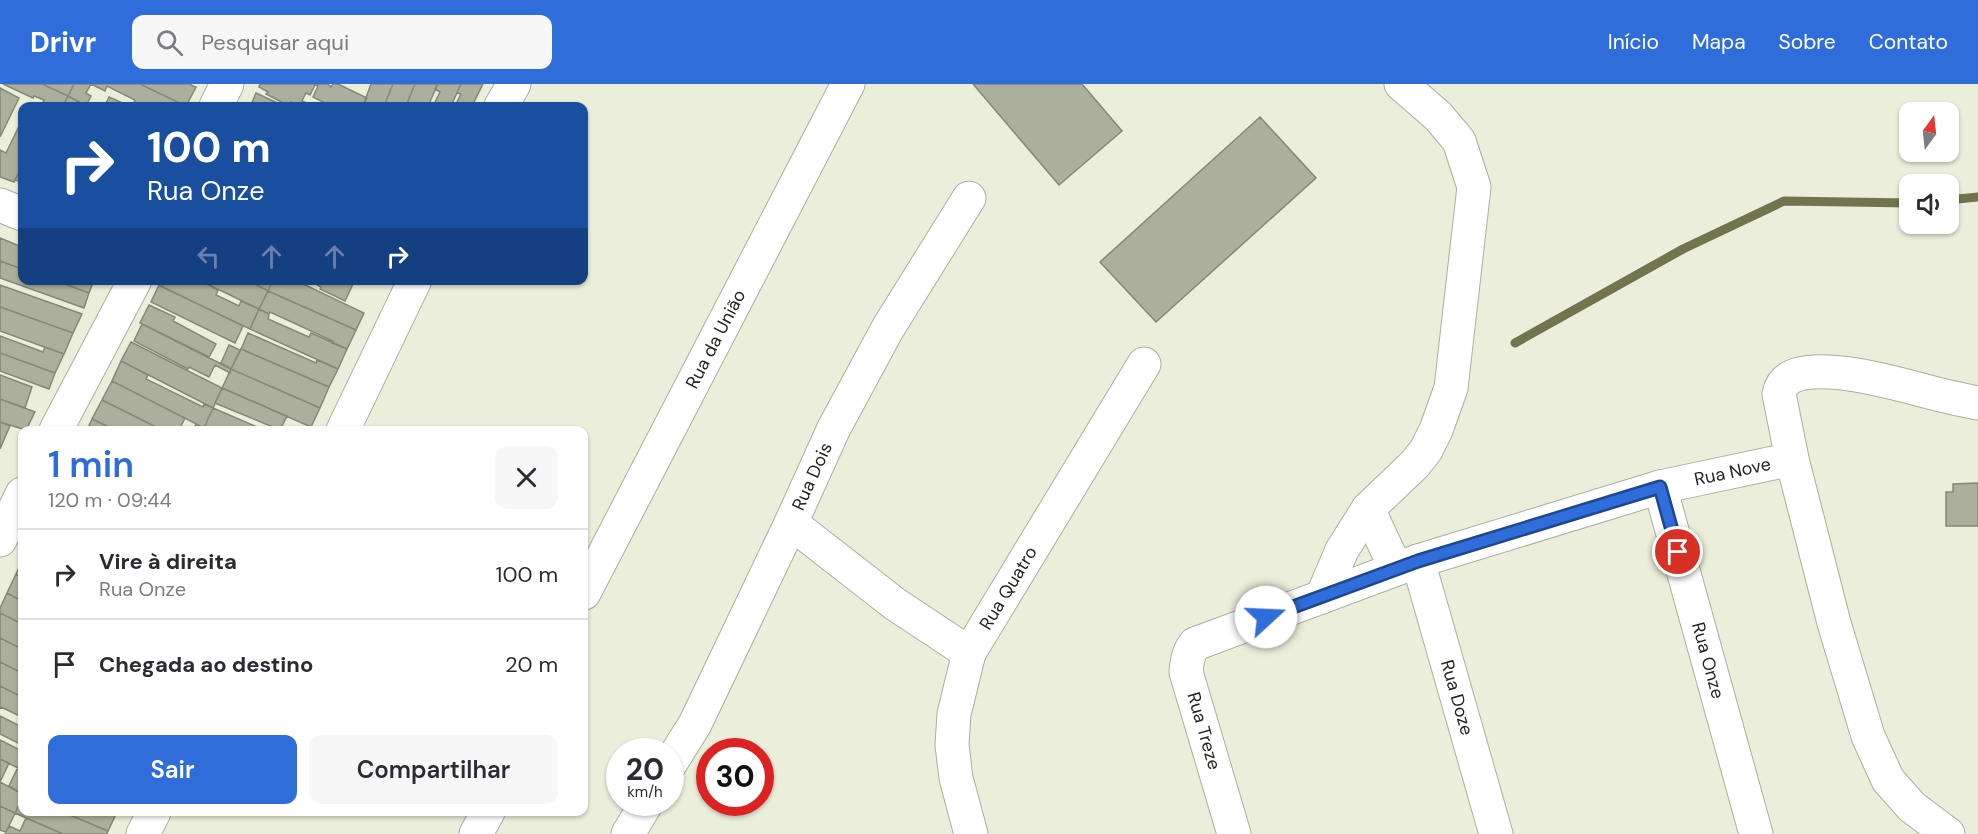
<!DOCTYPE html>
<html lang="pt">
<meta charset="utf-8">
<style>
:root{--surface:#fff;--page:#f7f7f7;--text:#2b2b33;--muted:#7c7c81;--line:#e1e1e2;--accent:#2f6ddb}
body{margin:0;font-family:"DM Sans",sans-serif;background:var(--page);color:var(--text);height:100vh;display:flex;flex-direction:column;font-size:22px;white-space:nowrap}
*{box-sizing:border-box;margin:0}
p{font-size:20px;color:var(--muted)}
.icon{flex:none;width:33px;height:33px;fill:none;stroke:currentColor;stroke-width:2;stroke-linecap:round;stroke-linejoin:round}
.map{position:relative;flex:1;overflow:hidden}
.side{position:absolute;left:18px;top:342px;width:570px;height:390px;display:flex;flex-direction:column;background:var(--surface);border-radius:12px;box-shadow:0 2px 4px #0004}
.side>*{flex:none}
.hud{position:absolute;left:18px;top:18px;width:570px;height:183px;border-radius:12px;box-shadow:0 2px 4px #0004;background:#1a4fa0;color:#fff;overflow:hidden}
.needle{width:39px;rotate:15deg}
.tools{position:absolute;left:1899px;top:18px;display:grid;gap:12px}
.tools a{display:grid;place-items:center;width:60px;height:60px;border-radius:12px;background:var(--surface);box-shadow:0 2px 4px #0004;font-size:30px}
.speed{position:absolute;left:606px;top:654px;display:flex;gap:12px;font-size:30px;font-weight:700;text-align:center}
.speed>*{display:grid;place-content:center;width:78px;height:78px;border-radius:50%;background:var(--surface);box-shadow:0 2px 4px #0004;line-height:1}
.speed small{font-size:15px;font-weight:400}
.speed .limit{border:9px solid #d22;background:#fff;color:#111}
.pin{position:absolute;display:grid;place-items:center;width:51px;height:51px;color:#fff;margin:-26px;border:3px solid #fff;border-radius:50%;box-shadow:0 2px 6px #0007}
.me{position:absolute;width:66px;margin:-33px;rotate:70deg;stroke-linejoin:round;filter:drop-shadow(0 0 4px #0008)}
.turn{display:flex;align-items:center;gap:21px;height:126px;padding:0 30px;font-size:27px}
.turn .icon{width:78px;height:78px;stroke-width:2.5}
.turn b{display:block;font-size:42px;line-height:51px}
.lanes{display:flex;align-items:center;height:57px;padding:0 30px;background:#0003;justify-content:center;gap:30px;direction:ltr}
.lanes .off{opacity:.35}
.round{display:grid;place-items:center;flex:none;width:63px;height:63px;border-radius:12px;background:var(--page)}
.headline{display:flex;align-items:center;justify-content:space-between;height:102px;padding:0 30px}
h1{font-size:36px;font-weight:600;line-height:45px;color:var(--accent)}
.primary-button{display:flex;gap:12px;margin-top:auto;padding:12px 30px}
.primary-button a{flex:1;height:69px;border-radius:12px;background:var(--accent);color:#fff;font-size:24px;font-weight:600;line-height:69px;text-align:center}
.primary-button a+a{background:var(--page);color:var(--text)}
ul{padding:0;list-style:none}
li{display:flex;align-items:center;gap:18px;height:90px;padding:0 30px;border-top:2px solid var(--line)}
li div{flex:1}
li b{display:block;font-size:22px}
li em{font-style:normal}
header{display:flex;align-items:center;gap:36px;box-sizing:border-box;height:84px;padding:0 30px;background:var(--accent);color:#fff}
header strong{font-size:28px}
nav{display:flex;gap:33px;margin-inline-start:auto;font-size:21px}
.search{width:420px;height:54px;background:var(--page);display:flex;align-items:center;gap:15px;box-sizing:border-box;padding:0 21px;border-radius:12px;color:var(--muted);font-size:22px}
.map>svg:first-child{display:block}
</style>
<header>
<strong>Drivr</strong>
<div class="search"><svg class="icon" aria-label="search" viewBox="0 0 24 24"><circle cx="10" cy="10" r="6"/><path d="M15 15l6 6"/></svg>Pesquisar aqui</div>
<nav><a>Início</a><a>Mapa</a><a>Sobre</a><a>Contato</a></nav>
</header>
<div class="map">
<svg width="1978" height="750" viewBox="0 0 1978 750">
<rect width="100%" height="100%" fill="#eceedc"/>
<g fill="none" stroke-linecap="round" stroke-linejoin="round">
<path stroke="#72744d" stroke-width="9" d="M1948 116 1978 113
M1515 259 1683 165 1784 117 1910 119"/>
</g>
<path fill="#adaf9e" stroke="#858777" stroke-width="1.5" d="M3 0H42L68 12 63 22H41L44 16 34 12 33 14Z
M42 0H74L68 12Z
M74 0H91L86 9 91 12 86 22 68 12Z
M91 0H140L186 22H136L133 21 135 16 107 2 105 7Z
M140 0H189L196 3 186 22Z
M260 0H328L331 3 333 0H338L367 14 363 22H321L323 18 313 13 318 2 315 1 310 11 306 9 302 17 314 22H299L291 18 289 22 266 10 268 8 259 3Z
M371 0H393L384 22H363Z
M393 0H415L406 22H384Z
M415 0H438L428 22H406Z
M438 0H461L451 22H433L440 8 435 5Z
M461 0H483L472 22H455L461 10 457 9Z
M973 0H1082L1122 47 1059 101Z
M0 4 19 14 0 53Z
M256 9 284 22H255L251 21Z
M68 12 86 22H88H63Z
M109 13 129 22H105Z
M1260 33 1316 94 1156 238 1100 178Z
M22 36V82L14 98 0 93V66L6 69Z
M22 82V98L15 96Z
M0 154 22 163V185L0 177Z
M0 177 22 185V196H54L89 209 84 224 0 194Z
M54 196H94L89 209Z
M165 196H199L218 206 216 211 239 222 241 217 259 225 250 245 162 203Z
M199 196H247L268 207 259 225Z
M247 196H273L268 207Z
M273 196H295L364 229 356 246 268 207Z
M308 196H351L354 198 345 217 320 205 321 203Z
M0 201 82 230 73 249 0 223Z
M159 201 243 242 235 259 151 218Z
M268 207 356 246 347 265 332 259 333 257 270 228 269 230 259 225Z
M149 221 175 233 173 237 216 260 209 273 140 239Z
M0 223 73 249 64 270 0 247Z
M259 225 269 230 268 235 309 253 311 249 347 265 338 285 250 245Z
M142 240 231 285 230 289 215 281 209 293 189 283 188 285 134 257Z
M248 249 316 279 317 276 338 285 329 303 241 265Z
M0 252 43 268 45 263 64 270 55 289 0 269Z
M131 258 222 304 213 324 121 277Z
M229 261 240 266 231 285 221 279Z
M241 265 329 303 320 324 231 285Z
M0 269 55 289 49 305 0 287Z
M121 277 148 291 146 295 203 323 204 320 213 324 204 344 112 297Z
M231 285 320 324 311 343 222 304Z
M0 291 32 303 25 324 0 315Z
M112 297 185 334 179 346H162L102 316Z
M222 304 287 332 280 346 215 319Z
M0 315 35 328 26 346 0 338Z
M102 316 162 346H115L92 335Z
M213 324 264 346H210L204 344Z
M92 335 115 346H87Z
M0 338 10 342 0 365Z
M196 340 204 344 203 346H193Z
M1978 399V442H1946V408H1953V400Z
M22 477V493L16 490Z
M16 490 22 493V517L7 509Z
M7 509 22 517V540L0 529V524Z
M0 529 22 540V565L0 554Z
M0 554 22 565V589L0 578Z
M0 578 22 589V613L0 602Z
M0 602 22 613V633L1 623 0 625Z
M0 632 22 643V661L0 650Z
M0 656 22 667V686L0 675Z
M0 675 9 679 0 698Z
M18 683 22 686V710L9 702Z
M0 698 22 710V714L15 729 0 722Z
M22 714V728H63L108 747 107 750H63L15 729Z
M0 722 15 729 6 748 0 746Z
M63 728H117L108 747Z
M26 734 63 750H5L9 742 20 747Z"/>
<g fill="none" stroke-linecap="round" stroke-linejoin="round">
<g stroke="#adae9d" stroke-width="35">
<g id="minor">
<path d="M501 22 514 0"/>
<path d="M0 121 22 130"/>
<path d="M343 346 415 196"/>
<path d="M1792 375 1779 310C1781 300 1787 294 1796 291 1831 280 1898 300 1933 309 1948 313 1963 316 1978 319"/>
<path id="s1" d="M1660 403 1756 750"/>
<path d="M1368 425 1396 485"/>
<path d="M791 439 895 520 969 569"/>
<path id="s2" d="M1418 477 1496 750"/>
<path id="s3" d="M584 509 848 0"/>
<path d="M1322 513 1342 466 1368 425 1415 380 1426 366 1436 346 1451 304 1474 103 1459 57 1438 32 1401 0"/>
<path id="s4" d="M670 680 695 640 791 439 834 344 888 244 969 114"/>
<path d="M143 750 154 728"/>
<path d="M476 750 488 728"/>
<path d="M628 750 647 718"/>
<path id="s5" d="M971 750 956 694 952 661 954 630 969 569 1144 280"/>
<path id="s6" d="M1234 750 1186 588C1187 577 1188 569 1195 560L1418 477 1660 403 1792 375 1834 539 1868 652 1888 696 1912 723 1948 750"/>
</g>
</g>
<g stroke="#adae9d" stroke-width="35">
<path id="secondary" d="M216 22 227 0
M56 346 135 196
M0 456 22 410"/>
</g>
<use href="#minor" stroke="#fff" stroke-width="33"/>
<use href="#secondary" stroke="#fff" stroke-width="33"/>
</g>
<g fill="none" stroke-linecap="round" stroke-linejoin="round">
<g stroke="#1f478e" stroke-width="15">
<path id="route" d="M1266 533 1418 477 1660 403 1678 468"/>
</g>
<use href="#route" stroke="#2f6ddb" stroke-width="10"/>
</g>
<g text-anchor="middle" stroke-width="4.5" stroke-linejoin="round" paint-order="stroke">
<g font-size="18" fill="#23231d" stroke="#fff">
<text dy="6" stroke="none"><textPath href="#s3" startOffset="286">Rua da União</textPath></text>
<text dy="6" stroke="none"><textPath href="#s6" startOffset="764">Rua Nove</textPath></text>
<text dy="6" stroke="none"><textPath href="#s4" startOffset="321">Rua Dois</textPath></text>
<text dy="6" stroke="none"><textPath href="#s5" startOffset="261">Rua Quatro</textPath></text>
<text dy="6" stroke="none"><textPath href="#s1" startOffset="180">Rua Onze</textPath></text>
<text dy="6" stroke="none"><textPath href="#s2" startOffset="142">Rua Doze</textPath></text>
<text transform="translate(1204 647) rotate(74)" y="6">Rua Treze</text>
</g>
</g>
</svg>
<div class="tools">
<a><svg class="needle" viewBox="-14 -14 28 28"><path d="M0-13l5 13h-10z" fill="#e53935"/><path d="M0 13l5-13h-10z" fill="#7c7c81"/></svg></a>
<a><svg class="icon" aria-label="sound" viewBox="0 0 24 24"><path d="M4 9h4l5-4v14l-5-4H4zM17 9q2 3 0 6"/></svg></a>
</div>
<div class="speed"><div>20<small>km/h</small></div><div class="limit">30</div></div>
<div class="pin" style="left:1678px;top:468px;background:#d93025"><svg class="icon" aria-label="arrive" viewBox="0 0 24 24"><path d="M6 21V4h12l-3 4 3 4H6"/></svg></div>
<svg class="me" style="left:1266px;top:533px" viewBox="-20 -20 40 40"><circle r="19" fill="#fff"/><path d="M0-13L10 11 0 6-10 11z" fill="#2f6ddb"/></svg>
<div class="hud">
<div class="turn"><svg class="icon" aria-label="right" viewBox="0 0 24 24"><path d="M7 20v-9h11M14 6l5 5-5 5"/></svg><div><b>100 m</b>Rua Onze</div></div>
<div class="lanes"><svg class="icon off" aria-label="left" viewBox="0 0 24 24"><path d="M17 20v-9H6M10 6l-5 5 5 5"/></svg><svg class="icon off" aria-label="ahead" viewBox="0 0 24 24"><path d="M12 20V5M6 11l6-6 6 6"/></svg><svg class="icon off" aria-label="ahead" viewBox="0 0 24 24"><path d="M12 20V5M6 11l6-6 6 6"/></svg><svg class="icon" aria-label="right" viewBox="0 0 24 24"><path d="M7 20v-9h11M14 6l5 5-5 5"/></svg></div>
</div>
<section class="side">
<div class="headline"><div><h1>1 min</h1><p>120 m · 09:44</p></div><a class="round"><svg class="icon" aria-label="close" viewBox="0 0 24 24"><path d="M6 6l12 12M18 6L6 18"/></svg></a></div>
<ul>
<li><svg class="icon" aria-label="right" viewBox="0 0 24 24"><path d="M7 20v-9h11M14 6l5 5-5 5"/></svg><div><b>Vire à direita</b><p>Rua Onze</p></div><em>100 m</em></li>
<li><svg class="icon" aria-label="arrive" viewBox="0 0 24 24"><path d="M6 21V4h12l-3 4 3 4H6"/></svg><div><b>Chegada ao destino</b></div><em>20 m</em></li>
</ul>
<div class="primary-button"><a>Sair</a><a>Compartilhar</a></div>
</section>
</div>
